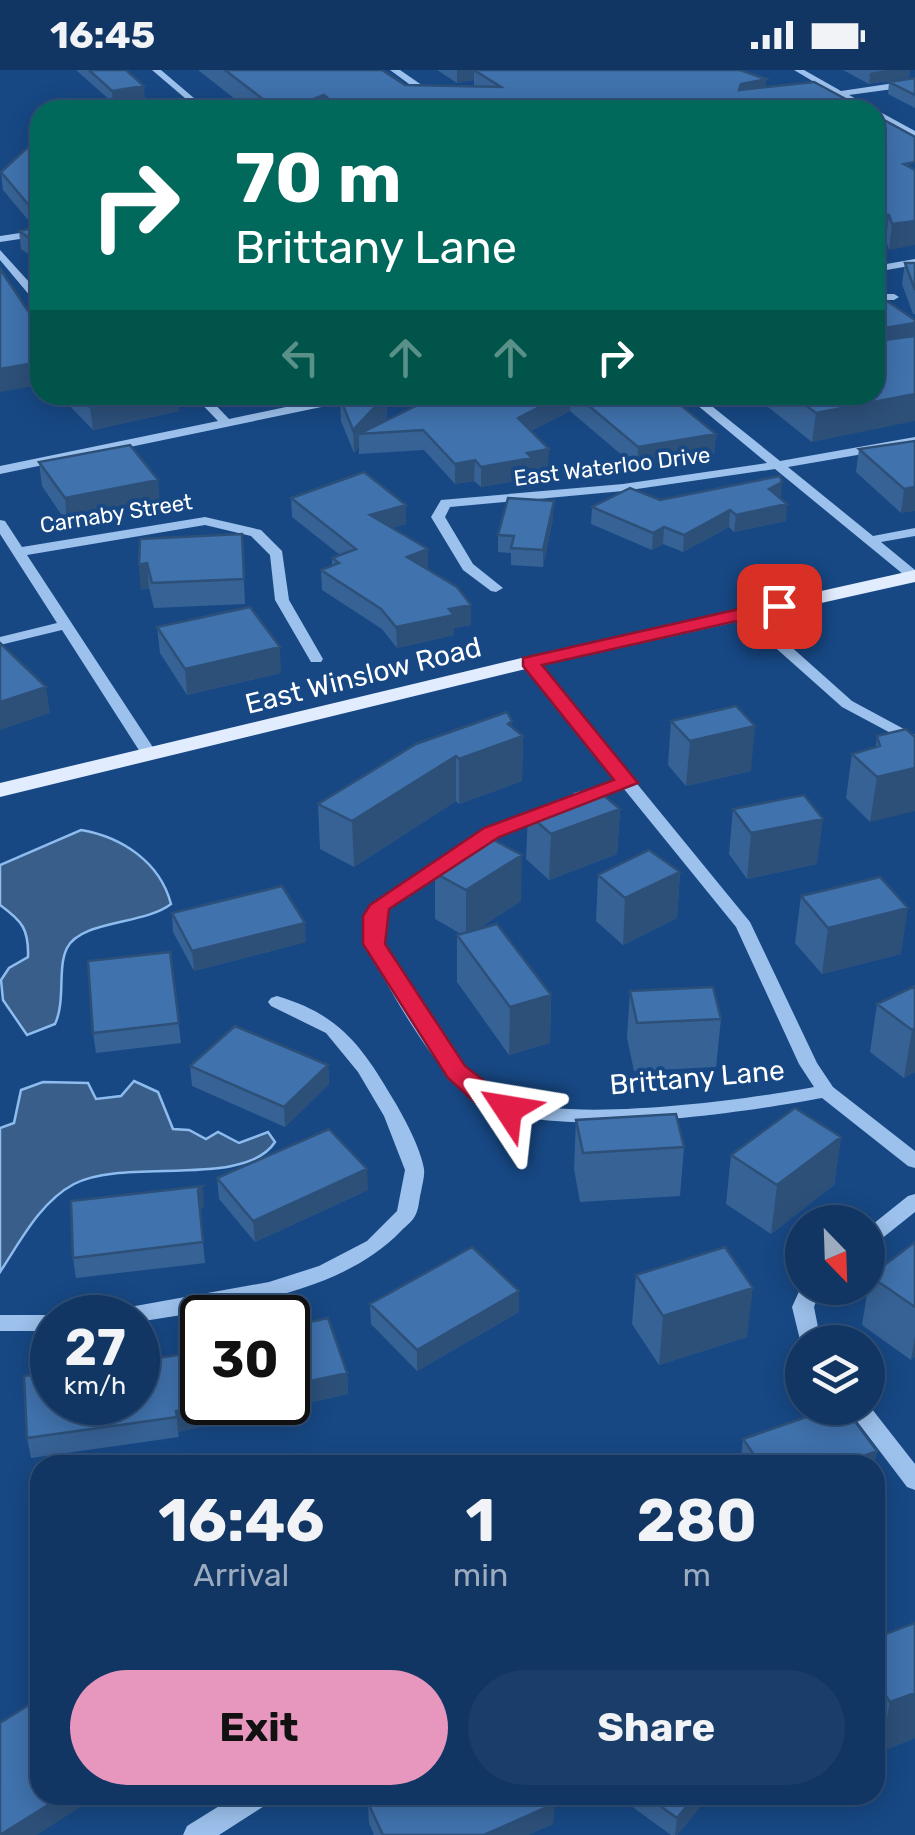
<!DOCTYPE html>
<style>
:root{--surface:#113663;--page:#1a3e69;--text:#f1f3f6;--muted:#9cabbe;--line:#305078;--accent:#e797bd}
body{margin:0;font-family:Rubik,sans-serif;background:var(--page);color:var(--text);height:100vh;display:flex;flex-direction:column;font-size:38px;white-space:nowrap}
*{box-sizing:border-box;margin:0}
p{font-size:32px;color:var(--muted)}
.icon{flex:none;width:55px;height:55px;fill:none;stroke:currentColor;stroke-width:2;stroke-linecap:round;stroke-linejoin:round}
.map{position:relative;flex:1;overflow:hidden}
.details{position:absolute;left:30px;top:1385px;width:855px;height:350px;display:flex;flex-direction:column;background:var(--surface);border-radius:30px;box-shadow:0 5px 25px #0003,0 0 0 2px var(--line)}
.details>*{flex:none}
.hud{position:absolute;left:30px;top:30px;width:855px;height:305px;border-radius:30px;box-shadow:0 5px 25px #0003,0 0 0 2px var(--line);background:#00695c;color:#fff;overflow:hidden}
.needle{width:65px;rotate:157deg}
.fabs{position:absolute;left:785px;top:1135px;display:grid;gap:20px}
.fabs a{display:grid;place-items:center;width:100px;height:100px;border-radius:50%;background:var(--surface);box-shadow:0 5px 25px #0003,0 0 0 2px var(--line);font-size:50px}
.speed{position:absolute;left:30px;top:1225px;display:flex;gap:20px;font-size:50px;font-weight:700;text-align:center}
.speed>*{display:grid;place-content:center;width:130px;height:130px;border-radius:50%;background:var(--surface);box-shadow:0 5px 25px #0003,0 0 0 2px var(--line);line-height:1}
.speed small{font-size:25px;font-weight:400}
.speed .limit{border:5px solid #111;border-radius:15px;background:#fff;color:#111}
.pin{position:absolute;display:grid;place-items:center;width:85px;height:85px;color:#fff;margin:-42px;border-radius:20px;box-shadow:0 5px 15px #0006}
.me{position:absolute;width:110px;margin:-55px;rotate:303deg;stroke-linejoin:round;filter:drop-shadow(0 0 8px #0008)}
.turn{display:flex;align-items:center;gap:35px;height:210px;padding:0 40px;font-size:45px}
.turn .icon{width:130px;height:130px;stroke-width:2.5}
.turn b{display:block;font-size:70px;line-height:85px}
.lanes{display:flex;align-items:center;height:95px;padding:0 40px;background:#0003;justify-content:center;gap:50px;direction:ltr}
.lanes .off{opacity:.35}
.eta{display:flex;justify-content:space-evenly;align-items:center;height:170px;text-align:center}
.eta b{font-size:60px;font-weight:700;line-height:70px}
.cta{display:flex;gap:20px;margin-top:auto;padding:20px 40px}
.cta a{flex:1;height:115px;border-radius:60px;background:var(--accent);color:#111;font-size:40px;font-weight:700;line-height:115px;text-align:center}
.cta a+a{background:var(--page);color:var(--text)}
.status{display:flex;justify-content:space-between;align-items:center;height:70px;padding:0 50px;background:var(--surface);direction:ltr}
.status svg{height:28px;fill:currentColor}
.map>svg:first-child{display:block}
</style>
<div class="status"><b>16:45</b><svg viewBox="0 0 49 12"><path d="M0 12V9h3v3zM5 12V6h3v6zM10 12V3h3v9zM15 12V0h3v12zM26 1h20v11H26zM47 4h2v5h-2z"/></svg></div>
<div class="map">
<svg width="915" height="1765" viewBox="0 0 915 1765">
<rect width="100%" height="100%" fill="#174884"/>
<path fill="#3a5e8a" stroke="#8ebcef" stroke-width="2.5" d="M81 760C122 767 160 792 171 834 144 855 81 850 67 878 57 898 66 930 55 954L27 965 3 930 1 910 9 898 28 887C29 859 22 851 0 835V795Z
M134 1011 158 1022 173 1059 189 1060 206 1069 218 1062 239 1073 268 1062 275 1072C245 1119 124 1087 74 1114 40 1132 20 1172 0 1202V1058L14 1053 21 1020 43 1012 88 1013 96 1029 121 1026Z"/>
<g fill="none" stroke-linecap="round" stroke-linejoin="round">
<path fill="#9cc1ec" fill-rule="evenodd" d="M152 0H161L208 40H199Z
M390 0H400L429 20 436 18 440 21 424 25Z
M794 0H804L841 21 915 10V16L849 25 915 61V68L875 46V40H863L839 26 811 29V25L831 22Z
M40 160V166L0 172V166Z
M0 180 40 224V234L36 233 0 190Z
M915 189V195L875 202V196Z
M875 224H894L899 227 894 230H875Z
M193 325H206L229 349 343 325H366L360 329 0 404V396L218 351Z
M685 325H698L780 391 915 367V375L788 397 873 466 915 458V466L881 472 915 500V510L909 509 775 399 623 421 450 437 445 447 473 494 503 518 496 522 491 521 463 500 431 447 441 430 623 414 767 393Z
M205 447 261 460 282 481 289 530 323 589 321 592H311L275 530 270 485 251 466 205 455 27 485 158 685 150 690 142 685 62 560 0 575V567L57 553 0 464V450L5 451 22 477Z
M745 539 750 540 852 631 915 665V676L842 637 740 546 738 543Z
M530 588 535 589 750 852 817 993 833 1017 915 1081V1098L908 1096 822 1028C747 1042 539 1074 476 1030 435 1002 393 926 370 882 362 863 364 849 375 831L485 760 546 735 552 737 554 740 552 743 497 766 388 838C372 872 397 899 414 927 435 961 456 1000 490 1022 546 1058 746 1030 814 1017L799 994 736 857 624 719 580 731 572 726 574 723 618 711 525 595V589Z
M277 926C339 944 362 976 393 1029 404 1047 421 1079 424 1099 425 1106 422 1115 421 1122 419 1129 419 1138 416 1144 413 1151 406 1156 401 1161 339 1226 222 1238 138 1252V1248H103L106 1242 113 1240 269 1212 319 1196 367 1171 397 1141 405 1100 384 1046 358 1002 326 963 271 936 268 932 271 928Z
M915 1124V1142L875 1174 868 1176V1158L908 1126Z
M802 1215V1218H821L814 1237 821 1272H802V1278L792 1237Z
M0 1245H52L60 1248H52V1261H0Z
M868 1334 915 1394V1420L907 1417 847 1338H868Z
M237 1725H273L269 1733 219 1765H183L187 1756Z"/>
<path fill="#e1edff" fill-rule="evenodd" d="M915 500V512L530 598 0 727V713L530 586Z"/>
</g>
<path fill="#376295" d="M76 0H126L145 28 113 33Z
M198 0H382L405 15 474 16V10L457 13 437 0H740L766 9 765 17 866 40H249Z
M843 0H910L909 7 869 14Z
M915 8V38L888 24 889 12Z
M40 66V192L21 179 19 161 34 157 3 120 1 102Z
M915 67 889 180 886 170 875 172Z
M905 193H915V244H913L902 214Z
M63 325H178L179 341 93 360 64 330Z
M387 325V347L382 352 540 328 539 325H638L641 335 716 364 714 384 637 398 570 341 531 361 548 399 532 402 531 408 481 417 474 411 455 414 424 380 359 384V377L354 383 341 351 340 328Z
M753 325H875L812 372Z
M915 371 901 443 856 402 859 379Z
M39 392 160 434 67 453 42 416Z
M291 428 406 454 392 458 427 499 471 555 454 558V565L397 578 382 559 322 520 321 500 332 496V488L340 485 292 447Z
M781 428 786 451 734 462 729 457 683 482 663 474 652 480 591 454 592 437 660 430Z
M553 448 543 497 511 495V483L498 482V465Z
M242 464 245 534 154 538 149 518 141 520 139 495Z
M157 557 281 603 187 625 160 583Z
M512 651V657L523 666 522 711 459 734 456 731 354 797 320 779 318 734Z
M671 651 751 701 686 716 668 695Z
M877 666 915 667 870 752 846 728 852 684 876 678Z
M620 739 617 784 549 810 526 789 528 744Z
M733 739 817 794 747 809 729 784Z
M680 802 677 848 623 875 596 851 598 805Z
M435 803 521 831 476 860 551 925 550 973 509 985 457 912V865L461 864 435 849Z
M801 826 901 884 822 904 795 873Z
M172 843 306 872 194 901 173 862Z
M170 882 181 973 96 983 93 963Z
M915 916V1002L904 1008 870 982 877 934Z
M630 921 721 949 716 997 634 1001 627 968Z
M328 995 329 1014 285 1057 192 1016 190 996Z
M576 1050 684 1077 680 1126 580 1132 574 1099Z
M841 1067 834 1115 771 1164 726 1134 731 1085Z
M217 1108 368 1120 255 1172 219 1129Z
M204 1136 200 1140 205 1193 76 1208 73 1188Z
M915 1172V1286L911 1290 862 1255 870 1206Z
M636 1205 747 1267 659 1295 632 1254Z
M370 1234 519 1242 417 1301 371 1254Z
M347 1303 348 1324 178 1362 179 1367 31 1388 27 1368Z
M743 1369 877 1381 874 1395H740Z
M915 1553V1668L880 1682 875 1674V1568Z
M616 1725H710L677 1765H671Z
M368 1733 554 1734 553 1754 528 1765H374L369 1753Z"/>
<path fill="#2d5079" d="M457 0H552H474V10L457 13Z
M886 0H910L909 7 869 14 870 3Z
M766 9 764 32 739 20 741 14Z
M144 16 145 28 113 33 112 21Z
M324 25V40H285Z
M889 145 886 170 875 172V147Z
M915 151V175L889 180 892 154Z
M915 253V280L875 286 878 259Z
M40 292V315L0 322V299Z
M915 324V351L812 372 816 343Z
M146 325H178L179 341 93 360 90 337Z
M387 325V347L372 363 359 364V377L354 383 353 360Z
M563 325H571L570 341 518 368V348Z
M716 364 714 384 637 398 638 377Z
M549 379 548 399 532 402 531 408 481 417V397L527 383Z
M475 390 474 411 455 414V394Z
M158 410 160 434 67 453 65 428Z
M782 412 781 428 769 419Z
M915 417V441L901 443 904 419Z
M554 431 553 448 543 497V480Z
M787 434 786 451 734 462 736 445Z
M406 435V454L371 464 370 445Z
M730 440 729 457 683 482 684 465Z
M664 457 663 474 652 480 653 463Z
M428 479V499L407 487Z
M147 493 149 518 141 520 139 495Z
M471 535V555L454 558V565L397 578 396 557 449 539Z
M280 577 281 603 187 625 185 599Z
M46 617 50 643 0 660V632Z
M512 651V670L523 666 522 711 459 734V689Z
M755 656 751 701 686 716 690 671Z
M456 686V731L354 797 352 751Z
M915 698V741L870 752 877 707Z
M620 739 617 784 549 810 551 764Z
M823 749 817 794 747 809 751 763Z
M522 785 521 831 466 867V820Z
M680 802 677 848 623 875 625 828Z
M908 838 901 884 822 904 828 858Z
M305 853 306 872 194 901 192 881Z
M551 925 550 973 509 985 510 937Z
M915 958V1002L904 1008 912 960Z
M328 995 329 1014 285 1057 284 1037Z
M841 1067 834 1115 771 1164 777 1115Z
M367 1099 368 1120 255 1172 253 1151Z
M203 1116 204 1136 200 1141 198 1120Z
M753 1218 747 1267 659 1295 663 1246Z
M519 1221V1242L417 1301V1280Z
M915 1266V1286L911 1290Z
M347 1303 348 1324 178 1362 176 1341 215 1332H288V1316Z
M877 1381 874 1395H839Z
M915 1623V1668L880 1682 890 1632Z
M64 1725H99L37 1765H2Z
M696 1725H710L677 1765H675L677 1748Z
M554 1734 553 1754 528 1765H484Z"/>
<path fill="#4072ad" stroke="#2d5079" stroke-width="2.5" d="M89 0H126L144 16 112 21Z
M225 0H382L405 15 501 17 474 0H740L766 9 741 14 739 20 814 12 866 40H342L324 25 285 40H277Z
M915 8V25L889 12Z
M875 45 915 67V92L904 94 915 100V151L892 154 889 145 875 147Z
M40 66V139H32L1 102Z
M40 156V175L19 161Z
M905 193H915V220Z
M0 199 40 259V292L0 299Z
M875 223 915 250V253L878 259 876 271 915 266V324L816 343 792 325H875Z
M79 325H146L90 337Z
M375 325H386L353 360 340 328Z
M438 325H530L543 330V325H563L518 348 549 379 527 383 532 388 481 397 475 390 455 394 423 360 359 364Z
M576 325H638L641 335 673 329 716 364 638 377Z
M915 371V417L904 419 859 379Z
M130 375 158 410 65 428 39 392Z
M364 402 406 435 370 445 428 479 407 487 457 517 471 535 449 539 454 545 396 557 381 539 321 500 339 493 332 488 356 479 291 428Z
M780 406 782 412 769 419 787 434 736 445 730 440 684 465 664 457 653 463 592 437 630 418 660 430Z
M508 428 554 431 543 480 511 478 514 466 498 465Z
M242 464 244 509 152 513 147 493 139 495 140 469Z
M250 537 280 577 185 599 157 557Z
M0 573 46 617 0 632Z
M736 636 755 656 690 671 671 651Z
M507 642 512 651 508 654 523 666 459 689 456 686 352 751 318 734 416 674Z
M906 659 915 667V698L877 707 852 684 880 676 877 666Z
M596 719 620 739 551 764 528 744Z
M804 725 823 749 751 763 733 739Z
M490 768 522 785 466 820 435 803Z
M649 780 680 802 625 828 598 805Z
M880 807 908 838 828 858 801 826Z
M282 816 305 853 192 881 172 843Z
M497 854 551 925 510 937 457 865Z
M170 882 179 953 93 963 88 891Z
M915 916V958L912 960 877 934Z
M713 917 721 949 637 953 630 921Z
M235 956 328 995 284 1037 190 996Z
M795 1038 841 1067 777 1115 731 1085Z
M676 1044 684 1077 583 1083 576 1050Z
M329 1059 367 1099 253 1151 217 1108Z
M203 1116 198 1120 203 1172 73 1188 71 1131Z
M915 1172V1237L870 1206Z
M472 1177 519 1221 417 1280 370 1234Z
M725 1177 753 1218 663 1246 636 1205Z
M328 1248 347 1303 288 1316V1257Z
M202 1276V1332H215L176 1341 177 1347 27 1368 24 1306 52 1302V1332H138V1291L191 1283 190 1279Z
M832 1338H845L877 1381 839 1395H761L743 1369Z
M915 1553V1623L890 1632 875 1609V1568Z
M40 1628V1725H64L0 1765V1653Z
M387 1725H549L554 1734 484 1765H383L368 1733Z
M645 1725H696L677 1748Z"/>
<path fill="#e11d48" stroke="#92132f" stroke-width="2.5" d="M779 530 788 536 785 540 542 595 638 713 499 767 389 839 385 874 465 996 520 1039 508 1047 477 1034 448 1008 363 874V846L370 835 484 758 614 710 523 596V588Z"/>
<g text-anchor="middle" stroke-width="8" stroke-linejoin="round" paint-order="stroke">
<g font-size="22" fill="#fff" stroke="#174884">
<text transform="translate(612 396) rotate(-7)" y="8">East Waterloo Drive</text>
<text transform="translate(116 443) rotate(-9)" y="8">Carnaby Street</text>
</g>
<g font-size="28" fill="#fff" stroke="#174884">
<text transform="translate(363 605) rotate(-14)" y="10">East Winslow Road</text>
<text transform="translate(697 1007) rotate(-5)" y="10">Brittany Lane</text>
</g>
</g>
</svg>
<div class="fabs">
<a><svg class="needle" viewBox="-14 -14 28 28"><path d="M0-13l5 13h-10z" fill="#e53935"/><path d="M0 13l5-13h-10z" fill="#9cabbe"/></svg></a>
<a><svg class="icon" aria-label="layers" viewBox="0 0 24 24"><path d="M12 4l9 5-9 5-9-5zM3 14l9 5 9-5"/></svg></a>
</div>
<div class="speed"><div>27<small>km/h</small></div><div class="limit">30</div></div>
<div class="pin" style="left:779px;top:536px;background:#d93025"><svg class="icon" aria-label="arrive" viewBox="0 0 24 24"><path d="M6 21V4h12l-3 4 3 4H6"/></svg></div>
<svg class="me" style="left:508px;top:1039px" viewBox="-20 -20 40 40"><path d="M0-17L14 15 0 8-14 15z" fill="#e11d48" stroke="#fff" stroke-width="4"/></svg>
<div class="hud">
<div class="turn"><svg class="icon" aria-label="right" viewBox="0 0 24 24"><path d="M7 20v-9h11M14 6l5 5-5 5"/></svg><div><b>70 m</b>Brittany Lane</div></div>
<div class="lanes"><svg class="icon off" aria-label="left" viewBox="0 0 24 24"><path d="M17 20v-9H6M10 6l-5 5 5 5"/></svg><svg class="icon off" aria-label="ahead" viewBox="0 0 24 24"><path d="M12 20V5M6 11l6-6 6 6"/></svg><svg class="icon off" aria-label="ahead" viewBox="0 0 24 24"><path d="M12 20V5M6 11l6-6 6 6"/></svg><svg class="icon" aria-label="right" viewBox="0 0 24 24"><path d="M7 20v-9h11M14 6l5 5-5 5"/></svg></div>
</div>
<section class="details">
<div class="eta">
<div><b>16:46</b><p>Arrival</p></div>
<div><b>1</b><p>min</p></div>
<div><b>280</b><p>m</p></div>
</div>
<div class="cta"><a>Exit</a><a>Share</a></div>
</section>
</div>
